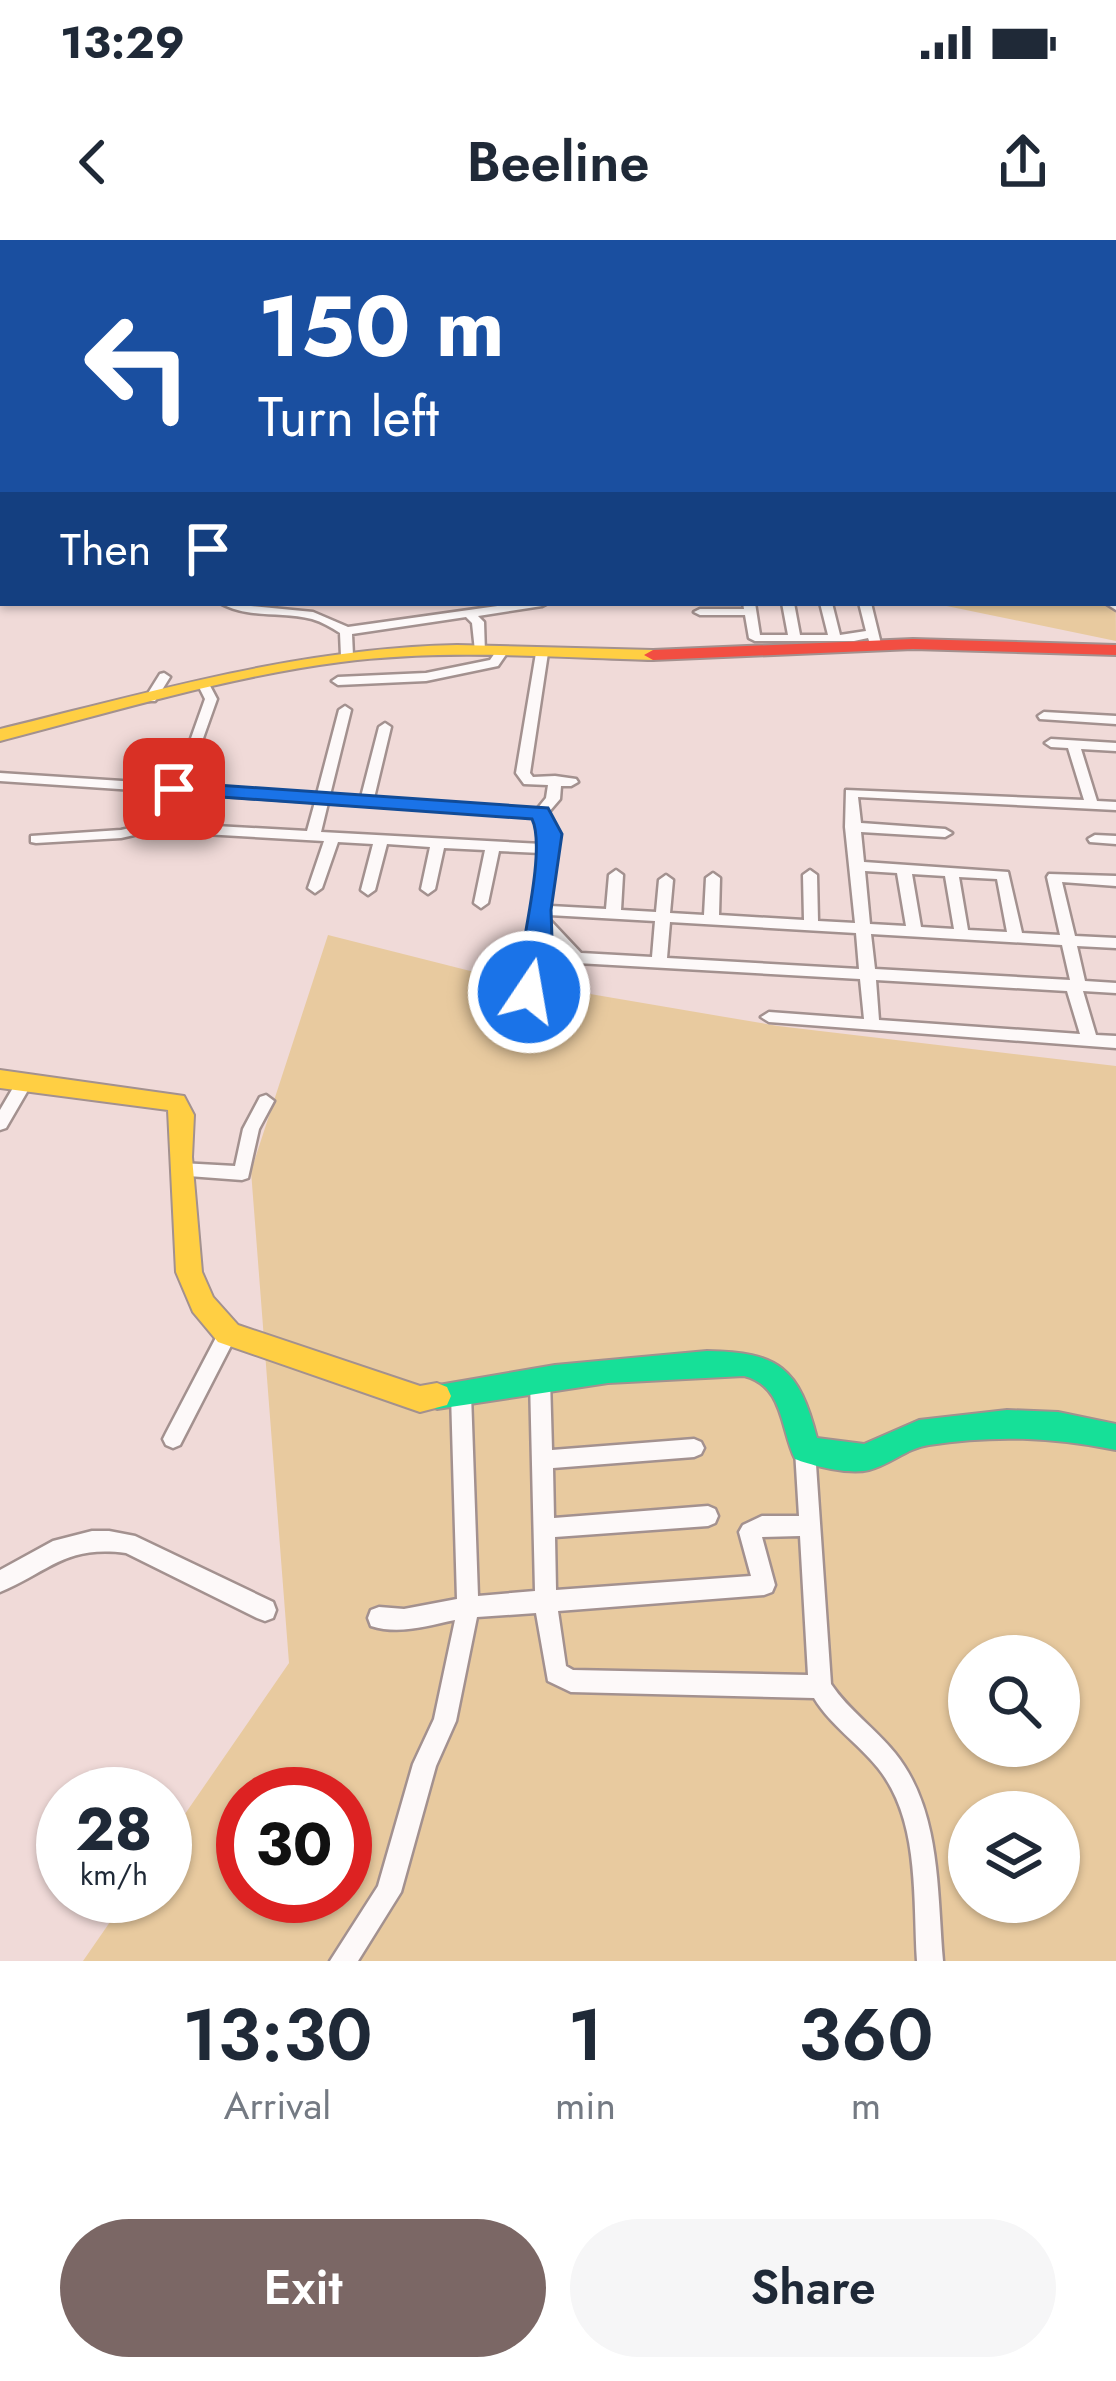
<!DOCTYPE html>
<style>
:root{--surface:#fff;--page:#f6f6f7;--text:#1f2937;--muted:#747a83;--accent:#7b6765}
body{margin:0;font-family:Jost,sans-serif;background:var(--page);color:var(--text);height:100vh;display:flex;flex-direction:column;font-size:45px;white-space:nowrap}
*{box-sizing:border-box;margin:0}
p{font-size:39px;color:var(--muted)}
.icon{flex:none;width:66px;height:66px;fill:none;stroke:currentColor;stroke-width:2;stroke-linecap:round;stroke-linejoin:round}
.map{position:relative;height:1721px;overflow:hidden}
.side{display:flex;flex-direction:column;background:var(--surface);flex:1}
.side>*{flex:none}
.top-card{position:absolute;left:0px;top:0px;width:1116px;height:366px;box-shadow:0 3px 9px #0004;background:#1a4fa0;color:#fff;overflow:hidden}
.buttons{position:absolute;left:948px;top:1395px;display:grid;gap:24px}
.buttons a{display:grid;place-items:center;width:132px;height:132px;border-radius:50%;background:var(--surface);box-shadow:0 3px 9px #0004;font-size:60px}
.speed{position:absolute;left:36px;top:1527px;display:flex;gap:24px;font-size:60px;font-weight:700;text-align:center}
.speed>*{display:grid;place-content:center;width:156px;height:156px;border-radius:50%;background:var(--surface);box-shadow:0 3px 9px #0004;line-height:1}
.speed small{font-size:30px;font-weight:400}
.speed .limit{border:18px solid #d22;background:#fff;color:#111}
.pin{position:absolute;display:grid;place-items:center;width:102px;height:102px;color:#fff;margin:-51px;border-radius:24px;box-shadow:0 6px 18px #0006}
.me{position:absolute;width:132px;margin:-66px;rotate:12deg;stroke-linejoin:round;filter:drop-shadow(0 0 9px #0008)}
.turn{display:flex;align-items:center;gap:42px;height:252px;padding:0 60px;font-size:54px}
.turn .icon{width:156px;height:156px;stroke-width:2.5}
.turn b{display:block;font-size:84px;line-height:102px}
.then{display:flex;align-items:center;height:114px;padding:0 60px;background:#0003;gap:24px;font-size:45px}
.eta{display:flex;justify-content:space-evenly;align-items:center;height:204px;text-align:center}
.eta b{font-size:72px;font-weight:600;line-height:84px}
.button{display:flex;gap:24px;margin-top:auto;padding:24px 60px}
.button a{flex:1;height:138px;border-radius:72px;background:var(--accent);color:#fff;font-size:48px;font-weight:600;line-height:138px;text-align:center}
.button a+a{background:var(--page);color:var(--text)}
.status{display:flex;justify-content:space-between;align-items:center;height:84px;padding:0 60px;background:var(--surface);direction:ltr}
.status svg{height:33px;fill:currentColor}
header{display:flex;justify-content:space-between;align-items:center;height:156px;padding:0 60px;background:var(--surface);font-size:54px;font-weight:600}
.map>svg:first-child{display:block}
</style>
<div class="status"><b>13:29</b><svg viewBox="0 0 49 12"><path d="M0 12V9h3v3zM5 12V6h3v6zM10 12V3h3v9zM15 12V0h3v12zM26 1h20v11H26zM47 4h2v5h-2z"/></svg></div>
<header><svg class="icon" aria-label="back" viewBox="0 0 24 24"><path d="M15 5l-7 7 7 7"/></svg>Beeline<svg class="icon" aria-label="share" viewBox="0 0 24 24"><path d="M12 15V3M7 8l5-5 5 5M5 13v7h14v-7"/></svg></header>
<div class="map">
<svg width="1116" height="1721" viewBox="0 0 1116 1721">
<rect width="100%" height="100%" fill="#f0dad8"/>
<path fill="#e8ca9f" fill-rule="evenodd" d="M392 0H1116V21L1113 3H390Z
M1113 28 1116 401 932 363H1113Z
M328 695 502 739 778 786 1116 826V1721H83L128 1656H165V1603L289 1423 251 931ZM969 1416H1059V1506H969ZM243 1554H345V1656H243ZM969 1572H1059V1662H969Z"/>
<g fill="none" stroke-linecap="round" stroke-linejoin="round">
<g stroke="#a3918f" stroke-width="5">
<path id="street" d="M0 0H44L40 2H0Z
M68 0H76L75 3H67Z
M94 0H102L101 3H93Z
M251 0H259V3H251Z
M345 0H353L350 3H342Z
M1037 0H1046L1050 3H1041Z
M1113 5H1116V9H1113Z
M0 41H3V45H0Z
M1113 45H1116V50H1113Z
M1113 66H1116V70H1113Z
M1113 121 1116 122V133L1113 132Z
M1116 190V196L1113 197V191Z
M3 238V244L0 245V239Z
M1113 243 1116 244V250L1113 249Z
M0 330H3V337H0Z
M1113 360 1116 361V370L1105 363H1113Z
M220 363 313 372 348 387 518 363H548L542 366 478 376 484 382 485 414 475 411 472 383 466 377 352 394 353 416 347 420 341 416 340 393C331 387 322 382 312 379 281 371 249 379 220 363Z
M743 363H755L760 395H788L782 363H794L800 395H828L820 363H832L840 395 866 391 859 363H871L881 404 871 406 868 398 854 401H755L749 398 745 375H700L694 372 700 369H744Z
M501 409 507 413 498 426 426 441 338 445 332 441 338 437 426 433 490 420 497 410Z
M542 409 548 413 530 533 533 537 555 536 576 539 578 542 571 546H561L560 559 548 573 556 602 550 666 606 669 609 635 616 630 623 635 621 670 656 672 659 640 666 635 673 640 670 673 704 675 706 638 713 633 720 638 719 675 804 680 803 635 810 630 817 635 818 681 855 683 845 587 846 550 1084 560 1068 508 1051 507 1045 503 1051 499 1116 503V511L1081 509 1097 561 1116 562V570L858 557 861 583 945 589 952 593 945 597 861 592 864 622 1008 632 1022 693 1060 695 1047 637 1049 634 1116 636V646L1062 642 1075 696 1116 698V708L1077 706 1085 741 1116 743V753L1083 751 1096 795 1116 796V808L769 782 761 777 769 772 864 779 860 739 559 722 539 715 537 752 529 757 521 752 525 709 533 696 535 674 532 670 536 666 541 613 499 611 488 663 481 668 474 663 485 610 444 608 435 649 428 654 421 649 430 607 387 604 375 650 368 655 361 650 373 604 338 602 322 648 315 653 308 648 324 601 152 591 121 598 36 603 31 602V596L121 590 147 584 164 552 0 541V533L168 544 189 504 205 459 198 445 204 441 208 442 217 459 201 504 180 545 317 554 339 470 345 466 351 470 330 555 361 557 379 487 385 483 391 487 374 558 537 569 546 558 548 545 524 544 516 533 536 413ZM176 553 315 562 307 591 161 583ZM328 563 536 577 542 604 321 592ZM865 631 897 633 906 686 870 684ZM912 634 945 636 954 689 921 687ZM959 637 997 639 1007 692 968 690ZM549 675 655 681 652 717 581 713 549 679ZM670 682 856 693 859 729 667 718ZM871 694 1062 705 1070 740 875 729ZM548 697 563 712 549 708ZM876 740 1067 751 1080 794 879 780Z
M164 433 170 437 157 458 155 461H147L145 458 160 434Z
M1044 472 1116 476V484L1040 479 1038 476Z
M1095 595 1116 596V604L1090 602 1088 599Z
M23 839 31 845 6 888 0 890V870L17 841Z
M266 855 274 861 259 889 248 938 242 940 175 935 172 930 175 925 181 923 235 926 243 889 260 857Z
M228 1086 235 1088 237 1094 180 1205 173 1208 166 1205 163 1199 166 1193 221 1088Z
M540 1131 547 1133 550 1139 552 1210 694 1199 701 1202 704 1208 701 1214 694 1217 553 1228 554 1278 708 1266 715 1269 718 1276 715 1283 708 1286 555 1297 556 1350 751 1336 739 1292 743 1285 762 1276H799L795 1210 798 1204 805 1201 812 1204 815 1210 831 1444C849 1471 875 1488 895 1513 941 1570 937 1651 943 1721H917C913 1658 920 1580 878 1528 858 1503 831 1486 814 1458L571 1452 548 1441 536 1373 477 1377 456 1481 436 1526 401 1652 358 1721H330L378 1646 413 1524 434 1479 455 1380C426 1386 399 1395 371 1386L368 1378 371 1370 379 1367 404 1369 457 1359 451 1154 454 1148 461 1145 468 1148 471 1154 478 1356 535 1351 530 1139 533 1133ZM800 1296 808 1435 573 1430 566 1426 558 1371 764 1355 772 1352 775 1345 762 1297Z
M92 1291H109L135 1296 273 1362 276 1370 273 1378 265 1381 257 1378 126 1313C65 1305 50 1331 0 1352V1330L53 1301Z"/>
</g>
<g stroke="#a3918f" stroke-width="4">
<path id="fast" d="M707 1111C779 1112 799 1128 817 1198L864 1204 919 1180 1007 1170 1058 1172 1116 1184V1210C1052 1197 994 1195 929 1205 907 1208 890 1225 869 1230 849 1235 813 1226 795 1219 780 1188 784 1146 744 1136L608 1143 437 1169 427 1165 423 1156 427 1147 555 1125Z"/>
</g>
<g stroke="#a3918f" stroke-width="4">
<path id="slow" d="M457 405 653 410 662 415 653 420C549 417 444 409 341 422 225 437 113 472 0 501V489C152 452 299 408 457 405Z
M0 830 184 856 194 875 192 917 202 1032 213 1057 238 1085 420 1146 437 1143 447 1147 451 1156 447 1165 420 1172 218 1102 193 1072 176 1032 168 870 0 848Z"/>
</g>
<g stroke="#a3918f" stroke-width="4">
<path id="jam" d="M913 399 1116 405V415L913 409 653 420 644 415 653 410Z"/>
</g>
<use href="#street" fill="#fdf9f9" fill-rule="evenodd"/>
<use href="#fast" fill="#16e098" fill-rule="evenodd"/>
<use href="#slow" fill="#ffcf43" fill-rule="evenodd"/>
<use href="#jam" fill="#f24e42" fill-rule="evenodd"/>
</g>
<path fill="#1a73e8" stroke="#114b97" stroke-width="3" d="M174 542 548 568 562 594 551 670 552 699 544 710 541 752 529 761 516 752C519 713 547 610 532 579L166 553V544Z"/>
</svg>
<div class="buttons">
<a><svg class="icon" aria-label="search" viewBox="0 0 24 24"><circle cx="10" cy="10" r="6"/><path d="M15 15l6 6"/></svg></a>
<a><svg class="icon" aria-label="layers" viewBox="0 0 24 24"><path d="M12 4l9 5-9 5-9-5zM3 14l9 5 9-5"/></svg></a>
</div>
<div class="speed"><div>28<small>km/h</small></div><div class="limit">30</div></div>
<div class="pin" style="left:174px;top:549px;background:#d93025"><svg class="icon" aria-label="arrive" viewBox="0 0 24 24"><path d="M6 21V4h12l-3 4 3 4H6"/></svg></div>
<svg class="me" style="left:529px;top:752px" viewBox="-20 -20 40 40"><circle r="17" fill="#1a73e8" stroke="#fff" stroke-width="3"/><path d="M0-11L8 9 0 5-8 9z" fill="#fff"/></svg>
<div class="top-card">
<div class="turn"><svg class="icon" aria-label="left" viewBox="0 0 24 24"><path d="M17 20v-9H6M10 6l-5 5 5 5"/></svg><div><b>150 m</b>Turn left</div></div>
<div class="then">Then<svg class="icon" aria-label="arrive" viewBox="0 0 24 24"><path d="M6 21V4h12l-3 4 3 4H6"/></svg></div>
</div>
</div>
<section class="side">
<div class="eta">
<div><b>13:30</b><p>Arrival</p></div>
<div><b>1</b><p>min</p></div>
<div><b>360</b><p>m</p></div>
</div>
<div class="button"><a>Exit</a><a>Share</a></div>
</section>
